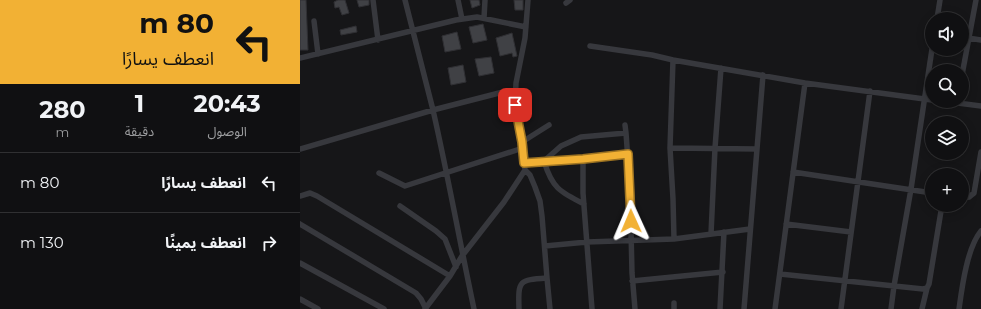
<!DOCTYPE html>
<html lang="ar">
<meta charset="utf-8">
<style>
:root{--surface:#101012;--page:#19191b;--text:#f1f3f6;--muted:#9c9d9f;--line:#303032}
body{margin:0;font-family:Montserrat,"Noto Sans Arabic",sans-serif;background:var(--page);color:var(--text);direction:rtl;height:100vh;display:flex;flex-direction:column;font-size:15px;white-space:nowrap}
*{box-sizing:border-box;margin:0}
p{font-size:13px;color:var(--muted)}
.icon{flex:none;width:22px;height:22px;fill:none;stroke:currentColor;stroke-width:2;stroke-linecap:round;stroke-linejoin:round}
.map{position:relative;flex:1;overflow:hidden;direction:ltr}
.drawer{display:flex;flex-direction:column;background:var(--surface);width:300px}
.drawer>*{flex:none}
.guide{background:#f2b134;color:#111;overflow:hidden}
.fabs{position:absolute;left:625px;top:12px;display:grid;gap:8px}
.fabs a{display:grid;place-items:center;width:44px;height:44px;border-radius:50%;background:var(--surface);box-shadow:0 2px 10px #0003,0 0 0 1px var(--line);font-size:20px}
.pin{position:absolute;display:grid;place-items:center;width:34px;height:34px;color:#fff;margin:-17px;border-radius:8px;box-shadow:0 2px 6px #0006}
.me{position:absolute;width:44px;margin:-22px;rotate:359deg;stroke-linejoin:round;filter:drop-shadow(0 0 3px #0008)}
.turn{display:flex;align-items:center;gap:14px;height:84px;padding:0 20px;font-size:18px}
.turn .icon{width:52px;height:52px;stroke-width:2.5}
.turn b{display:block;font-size:28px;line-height:34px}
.eta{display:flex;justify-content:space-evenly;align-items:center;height:68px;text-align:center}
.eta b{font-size:24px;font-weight:700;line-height:28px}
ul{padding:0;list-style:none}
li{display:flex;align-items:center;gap:12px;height:60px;padding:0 20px;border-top:1px solid var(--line)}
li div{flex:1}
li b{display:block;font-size:15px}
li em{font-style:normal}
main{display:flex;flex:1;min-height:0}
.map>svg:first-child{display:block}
</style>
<main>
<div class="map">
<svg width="681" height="309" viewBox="0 0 681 309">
<rect width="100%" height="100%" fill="#161618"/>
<path fill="#404145" stroke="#303034" d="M0 0H6L8 50H0Z
M38 0H45L49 13 42 15 39 7 35 8 34 2Z
M57 0H69V5L59 7Z
M170 0H179L180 5 172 8Z
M214 0H223V10H215Z
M183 24 187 40 173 43 169 27Z
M56 26 57 32 41 35 40 30Z
M157 32 161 49 145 52 142 36Z
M212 33 217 56 213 57 212 53 200 56 196 38Z
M191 57 194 73 179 76 175 59Z
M163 65 166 82 151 85 148 68Z"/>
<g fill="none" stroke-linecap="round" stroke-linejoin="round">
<path stroke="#37383d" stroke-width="5.5" d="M73 0 78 40
M105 0 133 110 203 92
M158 0 162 19
M228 0 225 38 216 83 215 105 222 142 225 170 230 175 235 187 240 201 242 216 247 278
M266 3 270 0
M184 18 185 0
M637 19 640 0
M14 21 18 54
M662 37 681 40
M290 46 352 55 373 60 505 83 632 100
M0 58 156 20 177 17 226 27
M373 60 370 148 373 199 374 239
M662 75 676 0
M642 101 681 106
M325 125 326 133
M222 142 249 125
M370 148 457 149
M0 149 133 110C148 176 160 243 174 309
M283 159V193L292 309
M224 163 283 159 328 154
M493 172 632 193
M79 173 105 186 223 148
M0 196 10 193 17 196 150 276
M662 198 669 197 674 193 681 152
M284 204C260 192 252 188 244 161L261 146 281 137 326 133 330 188 332 273 335 309
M100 206 136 231 145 239 156 267
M0 224 116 293 121 299 126 309
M486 224 551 232
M411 234 415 148 421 68
M245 246 287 242 374 239 450 229
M0 263 84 309
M480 274 623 289 627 288 629 284 642 205
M332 281 423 272
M0 299 18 309
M374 303V309
M125 309 150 276 162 256 204 202 225 170
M219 309C218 280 219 280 247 278L250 309
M420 309 424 232
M444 309 463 75
M475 309 505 83
M541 309 570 91
M591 309 594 286 611 189 632 49
M622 309 627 288
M659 309C662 287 667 248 681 231"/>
</g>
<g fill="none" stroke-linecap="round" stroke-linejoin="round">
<g stroke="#9d7322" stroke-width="10">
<path id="route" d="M215 105 222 142 224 163 283 159 328 154 331 221"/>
</g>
<use href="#route" stroke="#f2b134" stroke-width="7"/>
</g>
</svg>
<div class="fabs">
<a><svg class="icon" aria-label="sound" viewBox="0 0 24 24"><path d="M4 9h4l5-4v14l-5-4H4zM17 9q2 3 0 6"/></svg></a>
<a><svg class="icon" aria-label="search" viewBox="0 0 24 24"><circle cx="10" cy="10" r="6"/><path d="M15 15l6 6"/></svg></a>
<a><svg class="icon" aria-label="layers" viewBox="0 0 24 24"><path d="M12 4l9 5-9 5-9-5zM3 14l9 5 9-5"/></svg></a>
<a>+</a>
</div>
<div class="pin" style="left:215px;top:105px;background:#d93025"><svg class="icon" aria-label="arrive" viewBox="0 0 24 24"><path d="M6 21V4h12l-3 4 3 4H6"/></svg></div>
<svg class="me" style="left:331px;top:221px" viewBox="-20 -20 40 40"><path d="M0-17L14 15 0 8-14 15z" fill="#f2b134" stroke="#fff" stroke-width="4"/></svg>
</div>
<section class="drawer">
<div class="guide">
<div class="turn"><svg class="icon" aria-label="left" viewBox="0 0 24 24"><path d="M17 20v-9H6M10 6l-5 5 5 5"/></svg><div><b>80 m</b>انعطف يسارًا</div></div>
</div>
<div class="eta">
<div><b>20:43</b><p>الوصول</p></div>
<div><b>1</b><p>دقيقة</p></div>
<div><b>280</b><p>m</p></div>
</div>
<ul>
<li><svg class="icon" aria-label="left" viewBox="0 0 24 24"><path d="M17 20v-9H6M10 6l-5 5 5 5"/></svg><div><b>انعطف يسارًا</b></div><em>80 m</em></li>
<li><svg class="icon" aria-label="right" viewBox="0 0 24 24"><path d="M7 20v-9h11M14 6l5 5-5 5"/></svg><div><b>انعطف يمينًا</b></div><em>130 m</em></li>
</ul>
</section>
</main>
